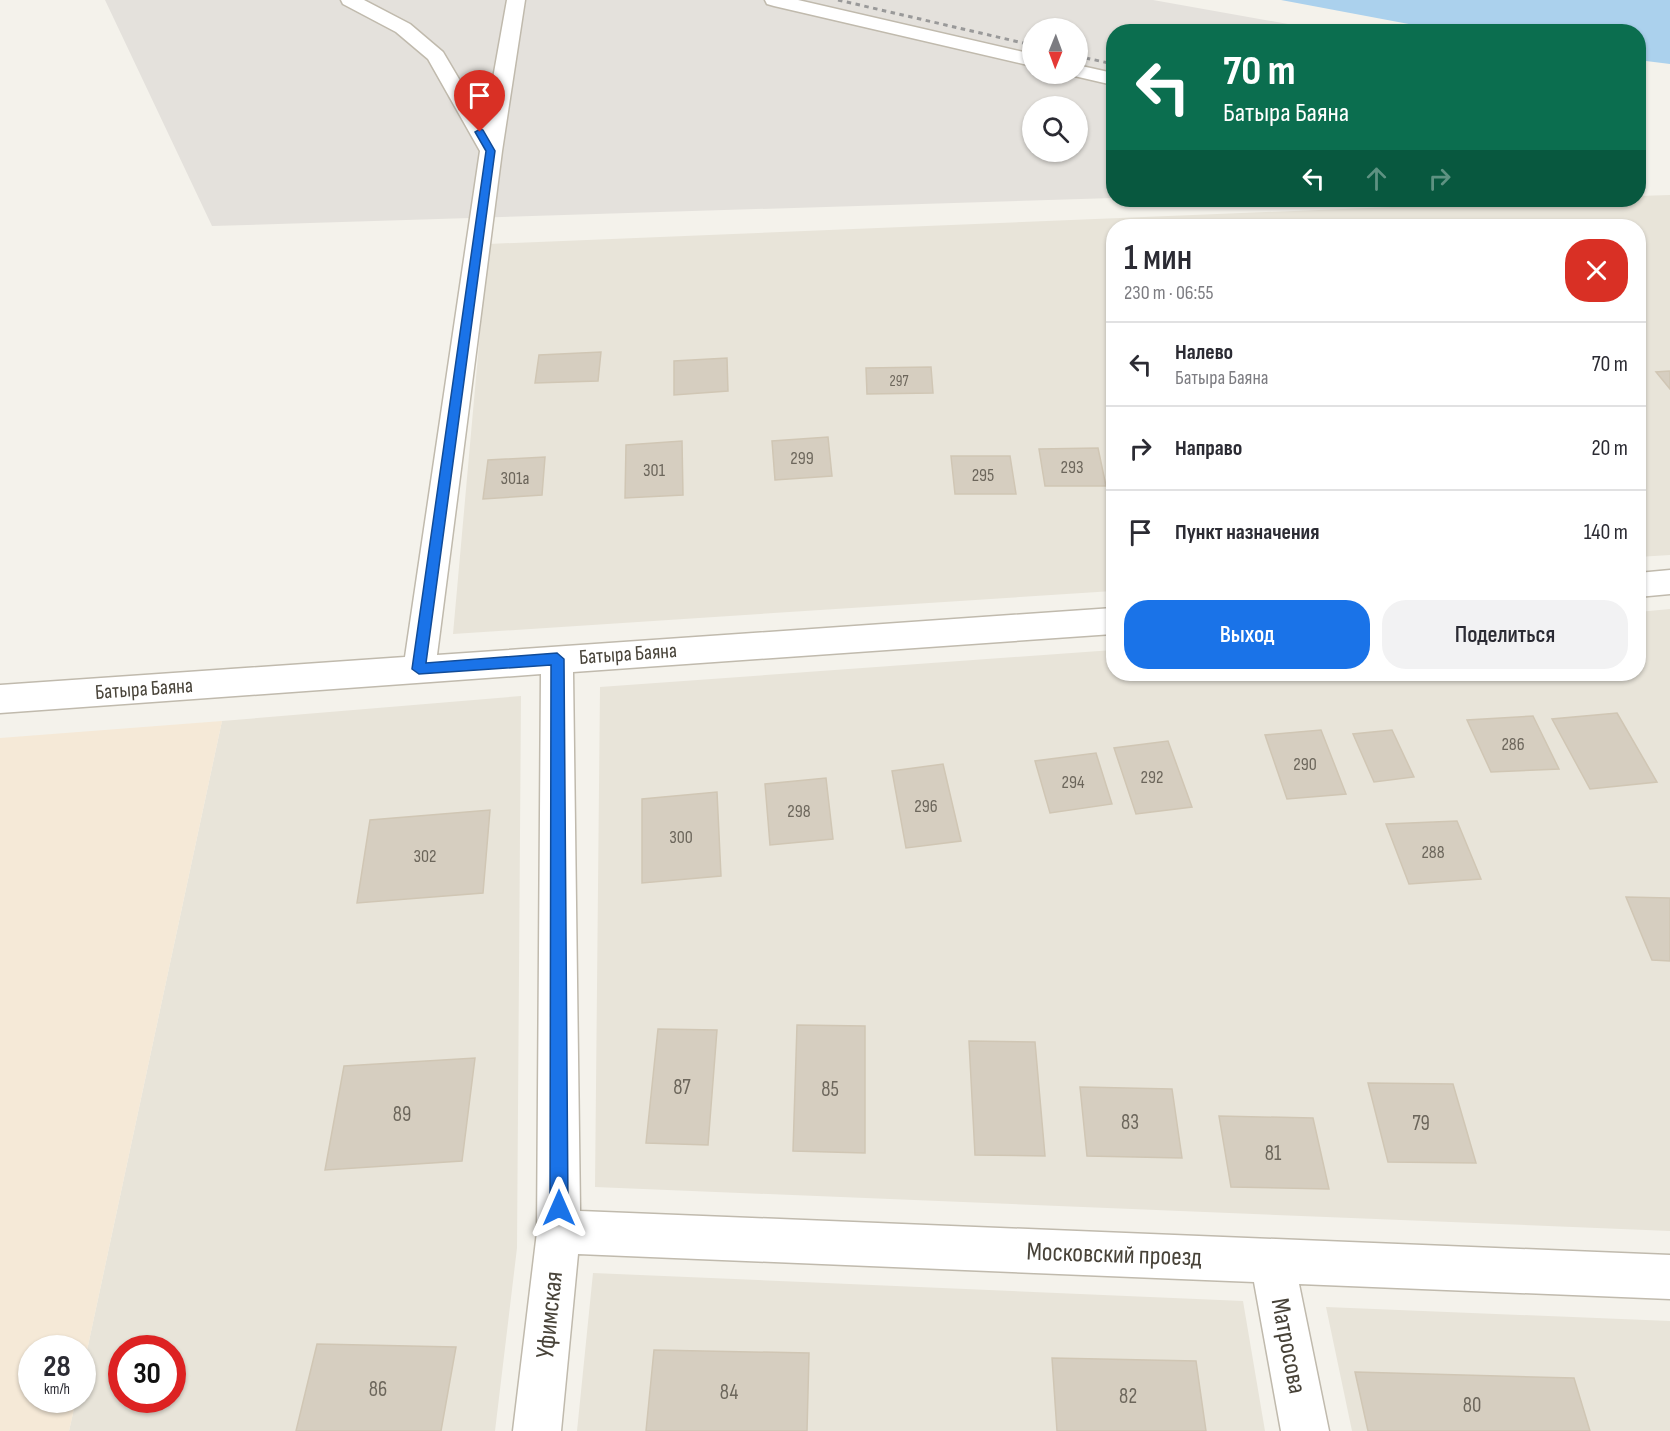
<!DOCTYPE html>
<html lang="ru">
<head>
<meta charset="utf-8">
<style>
	body { margin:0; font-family:"Sofia Sans Condensed",sans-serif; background:#f2f2f3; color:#2b2b33; height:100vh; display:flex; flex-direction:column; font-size:22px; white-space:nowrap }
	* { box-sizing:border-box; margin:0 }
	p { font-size:20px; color:#7c7c81 }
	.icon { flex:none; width:33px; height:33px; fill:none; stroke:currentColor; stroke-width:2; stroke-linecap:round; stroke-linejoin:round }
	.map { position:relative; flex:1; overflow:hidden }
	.drawer { position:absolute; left:1106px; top:219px; width:540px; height:462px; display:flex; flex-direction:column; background:#fff; border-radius:24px; box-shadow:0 2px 4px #0004 }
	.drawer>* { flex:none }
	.top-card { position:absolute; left:1106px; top:24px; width:540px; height:183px; border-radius:24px; box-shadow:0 2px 4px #0004; background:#0b6e4f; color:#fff; overflow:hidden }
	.needle { width:39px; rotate:181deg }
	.fabs { position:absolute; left:1022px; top:18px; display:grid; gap:12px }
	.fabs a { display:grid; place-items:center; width:66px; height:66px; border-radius:50%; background:#fff; box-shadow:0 2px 4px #0004; font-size:30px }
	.speed { position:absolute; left:18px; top:1335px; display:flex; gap:12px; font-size:30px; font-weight:700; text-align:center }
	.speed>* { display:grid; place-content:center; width:78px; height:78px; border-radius:50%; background:#fff; box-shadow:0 2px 4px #0004; line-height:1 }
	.speed small { font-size:15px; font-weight:400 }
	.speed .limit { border:9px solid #d22; background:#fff; color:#111 }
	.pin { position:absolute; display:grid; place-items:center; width:51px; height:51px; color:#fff; margin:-62px -26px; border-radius:50% 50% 50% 0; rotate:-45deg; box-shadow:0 0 6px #0007 }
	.pin .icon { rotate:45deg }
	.me { position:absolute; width:66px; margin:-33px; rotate:0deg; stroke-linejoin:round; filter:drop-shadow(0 0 4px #0008) }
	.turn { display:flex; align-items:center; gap:21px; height:126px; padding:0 18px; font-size:27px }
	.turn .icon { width:78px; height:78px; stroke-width:2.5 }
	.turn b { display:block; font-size:42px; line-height:51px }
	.lanes { display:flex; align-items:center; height:57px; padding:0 18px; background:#0003; justify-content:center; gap:30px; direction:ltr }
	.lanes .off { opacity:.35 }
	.round { display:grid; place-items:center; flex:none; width:63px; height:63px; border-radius:24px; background:#f2f2f3 }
	.head { display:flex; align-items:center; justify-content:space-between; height:102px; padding:0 18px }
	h1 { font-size:36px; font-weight:600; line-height:45px }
	.primary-button { display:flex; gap:12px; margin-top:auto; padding:12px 18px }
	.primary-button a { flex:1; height:69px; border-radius:24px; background:#1a73e8; color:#fff; font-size:24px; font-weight:600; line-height:69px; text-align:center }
	.primary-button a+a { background:#f2f2f3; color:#2b2b33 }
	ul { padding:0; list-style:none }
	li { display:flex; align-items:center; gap:18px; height:84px; padding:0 18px; border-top:2px solid #e1e1e2 }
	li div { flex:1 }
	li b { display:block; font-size:22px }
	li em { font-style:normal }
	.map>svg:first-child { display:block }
</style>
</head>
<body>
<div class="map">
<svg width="1670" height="1431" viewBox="0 0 1670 1431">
	<rect width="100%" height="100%" fill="#f4f2eb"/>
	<path fill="#e8e4d9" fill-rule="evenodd" d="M1670 195V555L1638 557V226H1113V591L453 634 488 244 1561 200H1638V196Z
		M1670 609V1231L595 1187 600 687 1113 650V674H1638V612Z
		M521 696 517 1248 495 1431H69L76 1400H82L83 1369 222 721ZM122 1348H172V1400H122Z
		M593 1273 1243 1301 1265 1431H577Z
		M1326 1307 1670 1321V1431H1352Z"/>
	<path fill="#f5e9d7" d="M222 721 83 1369 82 1348H32V1400H76L69 1431H0V738Z"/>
	<path fill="#e4e1dc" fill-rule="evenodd" d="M105 0H1153L1327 31 1113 32V198L212 226ZM1032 28H1077V74H1032ZM1032 106H1077V152H1032Z"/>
	<path fill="#abd1ed" d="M1281 0H1670V64L1638 60V32L1446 31Z"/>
	<path fill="#d6cec0" stroke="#d0c6b4" stroke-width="1.5" d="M601 352 598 381 535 383 539 355Z
		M727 358 728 391 674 395V361Z
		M931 367 933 393 867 394 866 368Z
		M1670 371V389L1656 372Z
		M828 437 832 476 775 480 772 441Z
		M682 441 683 495 625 498 626 445Z
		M1098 448 1106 486H1045L1039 449Z
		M951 456H1010L1016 494H955Z
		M545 457 542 495 483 499 488 460Z
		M1617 713 1657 782 1590 789 1552 719Z
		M1533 716 1559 769 1491 772 1467 720Z
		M1321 730 1346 794 1287 799 1265 735Z
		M1392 730 1414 777 1374 782 1353 734Z
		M1168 741 1192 807 1136 814 1114 748Z
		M1096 753 1112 804 1050 813 1035 761Z
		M943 764 961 841 906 848 892 771Z
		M826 778 833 839 770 845 765 784Z
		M717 792 721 876 642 883V799Z
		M490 810 483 893 357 903 370 820Z
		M1457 821 1481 879 1409 884 1386 824Z
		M1626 897 1670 898V961L1652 960Z
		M797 1025 865 1026V1153L793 1151Z
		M658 1029 717 1030 708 1145 646 1143Z
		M969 1041 1035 1042 1045 1156 975 1155Z
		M475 1058 462 1161 325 1170 344 1066Z
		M1368 1083 1453 1084 1476 1163 1388 1162Z
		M1080 1087 1172 1089 1182 1158 1087 1156Z
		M1219 1116 1313 1118 1329 1189 1231 1187Z
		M317 1344 456 1347 441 1431H296Z
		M654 1350 809 1353 807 1431H646Z
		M1052 1358 1196 1361 1206 1431H1057Z
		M1355 1372 1574 1378 1590 1431H1368Z"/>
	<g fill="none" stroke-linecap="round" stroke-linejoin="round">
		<g stroke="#c0baad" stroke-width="3">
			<path id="minor" d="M341 0H364L410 24 443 52 485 123 507 0H525L502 151 437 655 1113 608V634L573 672 580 1211 1670 1255V1299L1299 1284 1329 1431H1281L1254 1282 578 1254 561 1431H513L537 1232 541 674 0 713V685L405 657 480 151 428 59 396 32 343 4Z
				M765 0H798L1032 54V66L774 6 767 4Z
				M1077 65 1113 73V85L1070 75 1069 74H1077Z
				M1670 570V594L1638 597V573Z"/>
		</g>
		<use href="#minor" fill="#fff" fill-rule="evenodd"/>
		<path stroke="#999" stroke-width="3" stroke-dasharray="4.5 4.5" stroke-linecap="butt" d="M838 0 1032 45
			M1077 56 1113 64"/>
	</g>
	<path fill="#1a73e8" stroke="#114b97" stroke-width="1.5" d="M480 129 483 130 495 151 426 663 557 653 564 659 568 1208 565 1214 559 1217 552 1214 550 1208 551 665 419 674 412 669 486 151 475 132Z"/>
	<g text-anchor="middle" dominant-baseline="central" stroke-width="5" stroke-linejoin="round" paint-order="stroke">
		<g font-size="15" fill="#6c665b">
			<text x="899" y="381">297</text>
		</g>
		<g font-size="18" fill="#6c665b">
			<text x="802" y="458">299</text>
			<text x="1072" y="467">293</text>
			<text x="654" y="470">301</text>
			<text x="983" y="475">295</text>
			<text x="515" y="478">301а</text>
			<text x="1513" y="744">286</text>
			<text x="1305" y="764">290</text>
			<text x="1152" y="777">292</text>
			<text x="1073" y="782">294</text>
			<text x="926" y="806">296</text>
			<text x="799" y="811">298</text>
			<text x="681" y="837">300</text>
			<text x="1433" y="852">288</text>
			<text x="425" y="856">302</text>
		</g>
		<g font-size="21" fill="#484339" stroke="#fff">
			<text transform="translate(628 654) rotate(-4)">Батыра Баяна</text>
			<text transform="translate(144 689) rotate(-4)">Батыра Баяна</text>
		</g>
		<g font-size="21" fill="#6c665b">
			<text x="682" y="1087">87</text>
			<text x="830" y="1089">85</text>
			<text x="402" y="1114">89</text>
			<text x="1130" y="1122">83</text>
			<text x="1421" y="1123">79</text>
			<text x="1273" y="1153">81</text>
			<text x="378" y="1389">86</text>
			<text x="729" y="1392">84</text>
			<text x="1128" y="1396">82</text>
			<text x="1472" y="1405">80</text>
		</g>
		<g font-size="26" fill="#484339" stroke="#fff">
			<text transform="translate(1114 1255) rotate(2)">Московский проезд</text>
			<text transform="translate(550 1315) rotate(-84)">Уфимская</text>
			<text transform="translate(1288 1346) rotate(79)">Матросова</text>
		</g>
	</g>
</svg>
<div class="fabs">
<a><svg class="needle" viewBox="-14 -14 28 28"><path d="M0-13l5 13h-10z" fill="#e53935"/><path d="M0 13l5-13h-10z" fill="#7c7c81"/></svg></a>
<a><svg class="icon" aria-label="search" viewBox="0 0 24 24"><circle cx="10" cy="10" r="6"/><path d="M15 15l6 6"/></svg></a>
</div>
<div class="speed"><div>28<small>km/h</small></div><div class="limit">30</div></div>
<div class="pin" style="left:480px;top:132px;background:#d93025"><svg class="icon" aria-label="arrive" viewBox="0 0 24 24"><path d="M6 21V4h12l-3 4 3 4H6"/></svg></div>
<svg class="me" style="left:559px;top:1208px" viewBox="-20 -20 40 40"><path d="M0-17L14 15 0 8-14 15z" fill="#1a73e8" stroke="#fff" stroke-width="4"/></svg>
<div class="top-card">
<div class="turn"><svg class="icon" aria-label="left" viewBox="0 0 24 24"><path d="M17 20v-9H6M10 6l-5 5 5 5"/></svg><div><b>70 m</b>Батыра Баяна</div></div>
<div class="lanes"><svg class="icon" aria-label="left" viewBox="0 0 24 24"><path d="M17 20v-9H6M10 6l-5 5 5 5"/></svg><svg class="icon off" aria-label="ahead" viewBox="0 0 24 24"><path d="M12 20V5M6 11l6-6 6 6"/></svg><svg class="icon off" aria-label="right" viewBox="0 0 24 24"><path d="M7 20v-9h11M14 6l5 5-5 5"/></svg></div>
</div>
<section class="drawer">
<div class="head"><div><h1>1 мин</h1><p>230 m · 06:55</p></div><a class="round" style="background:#d93025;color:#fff"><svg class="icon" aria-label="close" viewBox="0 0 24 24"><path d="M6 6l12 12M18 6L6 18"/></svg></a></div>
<ul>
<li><svg class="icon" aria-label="left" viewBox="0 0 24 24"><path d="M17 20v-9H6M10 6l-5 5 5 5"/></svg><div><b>Налево</b><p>Батыра Баяна</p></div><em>70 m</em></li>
<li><svg class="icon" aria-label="right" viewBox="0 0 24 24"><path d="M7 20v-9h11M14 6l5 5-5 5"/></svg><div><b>Направо</b></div><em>20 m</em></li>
<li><svg class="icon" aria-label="arrive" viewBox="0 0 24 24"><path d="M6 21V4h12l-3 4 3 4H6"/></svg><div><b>Пункт назначения</b></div><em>140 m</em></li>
</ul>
<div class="primary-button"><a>Выход</a><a>Поделиться</a></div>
</section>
</div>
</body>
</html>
